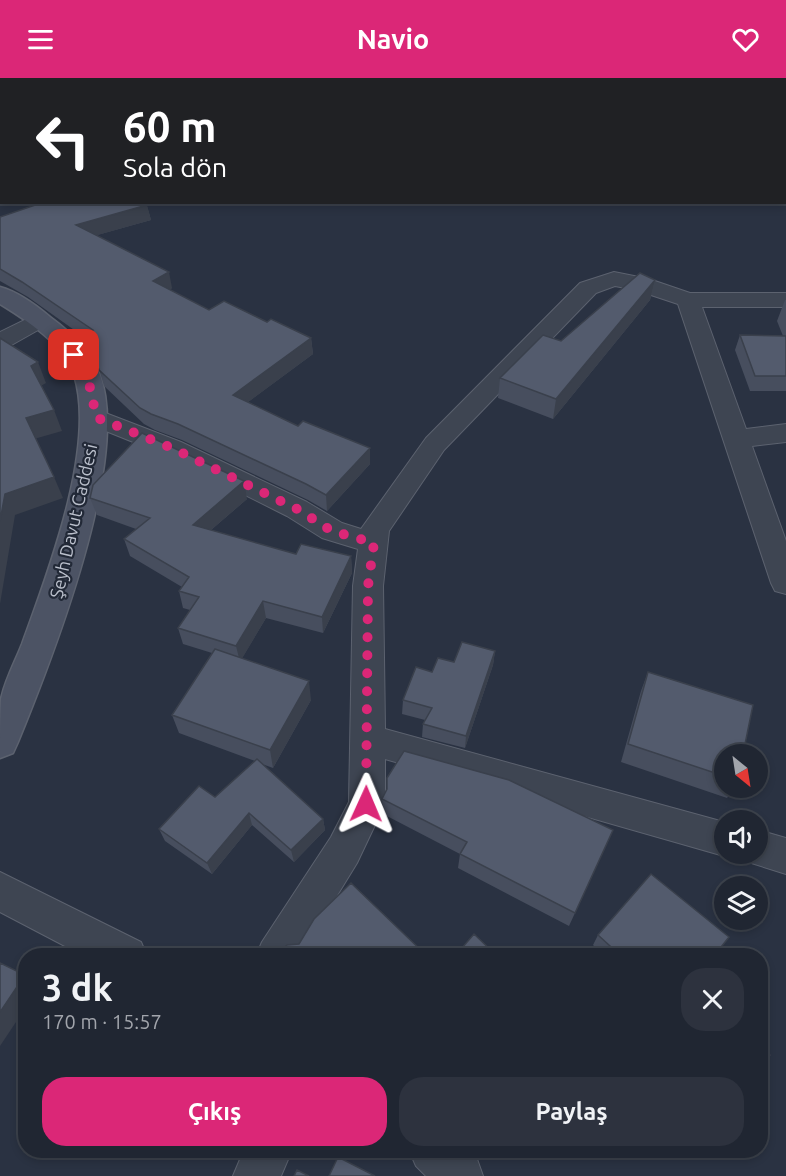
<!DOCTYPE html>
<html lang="tr">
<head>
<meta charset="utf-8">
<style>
	body { margin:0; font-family:Ubuntu,sans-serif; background:#2d323e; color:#f1f3f6; height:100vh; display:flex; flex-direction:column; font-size:22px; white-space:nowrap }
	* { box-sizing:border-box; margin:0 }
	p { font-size:20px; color:#a2a5ac }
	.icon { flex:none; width:33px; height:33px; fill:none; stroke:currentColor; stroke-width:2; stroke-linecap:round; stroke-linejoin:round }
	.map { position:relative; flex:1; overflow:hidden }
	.panel { position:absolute; left:18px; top:870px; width:750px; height:210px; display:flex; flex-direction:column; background:#202632; border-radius:24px; box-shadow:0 3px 9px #0003,0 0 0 2px #3d434d }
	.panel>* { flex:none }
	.banner { position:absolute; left:0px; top:0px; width:786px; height:126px; box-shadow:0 3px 9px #0003,0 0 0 2px #3d434d; background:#202124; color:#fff; overflow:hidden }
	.needle { width:39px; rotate:150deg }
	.buttons { position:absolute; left:714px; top:666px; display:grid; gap:12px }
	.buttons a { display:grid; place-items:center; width:54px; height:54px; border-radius:50%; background:#202632; box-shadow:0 3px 9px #0003,0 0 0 2px #3d434d; font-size:30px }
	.pin { position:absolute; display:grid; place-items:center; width:51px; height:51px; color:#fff; margin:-26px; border-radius:12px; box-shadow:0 3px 9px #0006 }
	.me { position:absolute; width:66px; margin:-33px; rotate:1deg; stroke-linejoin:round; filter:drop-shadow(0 0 4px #0008) }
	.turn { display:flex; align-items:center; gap:21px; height:126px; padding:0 24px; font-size:27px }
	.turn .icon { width:78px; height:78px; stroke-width:2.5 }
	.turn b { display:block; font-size:42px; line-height:51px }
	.round { display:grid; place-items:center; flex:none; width:63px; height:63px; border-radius:24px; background:#2d323e }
	.headline { display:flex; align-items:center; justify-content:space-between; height:102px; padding:0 24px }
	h1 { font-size:36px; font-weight:700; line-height:45px }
	.button { display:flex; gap:12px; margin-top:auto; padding:12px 24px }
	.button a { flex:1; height:69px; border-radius:24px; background:#db2777; color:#fff; font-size:24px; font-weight:700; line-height:69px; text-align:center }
	.button a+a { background:#2d323e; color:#f1f3f6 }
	header { display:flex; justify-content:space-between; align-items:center; height:78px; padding:0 24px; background:#db2777; color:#fff; font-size:27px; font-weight:700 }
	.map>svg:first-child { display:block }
</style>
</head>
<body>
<header><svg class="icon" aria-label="menu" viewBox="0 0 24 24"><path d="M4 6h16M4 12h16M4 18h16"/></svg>Navio<svg class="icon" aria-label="heart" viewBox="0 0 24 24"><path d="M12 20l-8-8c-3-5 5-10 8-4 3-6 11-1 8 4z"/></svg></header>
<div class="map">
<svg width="786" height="1098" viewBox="0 0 786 1098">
	<rect width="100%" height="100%" fill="#2a3242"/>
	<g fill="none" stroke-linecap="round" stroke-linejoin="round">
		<g stroke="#5c626f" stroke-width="2">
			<path id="street" d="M657 0H674L656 2Z
				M614 194 649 201 690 215H786V229H702L746 351 786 346V364L752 368 786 463V516L775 513 771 505 678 226 636 212 615 208 596 215 444 372 389 453 383 508 385 651 724 744V776H732L724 778 385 681V726L357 785 300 878H256L262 864 331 759 349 724 353 508 358 471 322 460 287 438 163 376 86 345 82 339 86 333 95 331 181 364 307 424 342 445 361 451 426 360 580 205Z
				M39 235 47 237 50 242 47 247 8 269 0 271V254Z
				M758 752 786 760V796L745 783 742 776H758Z
				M0 794 141 864 147 878H84L0 834Z
				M244 1072H292L281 1098H233Z
				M409 1072H467L477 1081 483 1098H426L416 1088Z"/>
		</g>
		<g stroke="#5c626f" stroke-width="3">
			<path id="secondary" d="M0 41H2V53H0Z
				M784 74H786V86H784Z
				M0 209C18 214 36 227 50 239 69 253 92 274 100 297 131 381 52 581 18 664L13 675 0 680C0 662 0 638 1 621 5 602 15 584 22 566 47 497 97 368 74 297 64 266 26 242 0 226Z"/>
		</g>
		<use href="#street" fill="#3e4552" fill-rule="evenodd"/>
		<use href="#secondary" fill="#4c5364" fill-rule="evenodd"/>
	</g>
	<path fill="#474e5e" d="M0 0H484L485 2H2V10L0 8Z
		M44 124H148L146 125 151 142 97 157 172 210 169 212 209 232 267 244 311 260 313 276 248 324 370 386 327 433 308 422 182 362 155 352 144 346 104 308 98 287 88 272 84 259 28 219 0 203V139Z
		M655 202 650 222 553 341 498 320 500 300 561 263Z
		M785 222H786V313H750L735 272 740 257 783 258 777 243Z
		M90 420 247 421 211 452 296 476 351 478 352 495 323 555 266 540 242 580 311 622 273 690 262 686 323 741 325 752 294 784 252 747 212 796 165 763 159 751 215 719 255 683 179 655 172 637 212 575 183 566 178 550 190 532 183 530 179 513 182 509 130 478 124 461 136 451 97 437Z
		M495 573 493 587 465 670 422 659 423 646 425 642 402 636 403 622 432 594 454 584Z
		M648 594 724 676V710H734L727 720 621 684 641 613Z
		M382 721 613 752 569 848 458 790 460 776 383 736Z
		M598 857 714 878H604L593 867Z"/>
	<path fill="#3a404c" d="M147 127 151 142 80 162 76 147Z
		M169 194 172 210 157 219 153 203Z
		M655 202 650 222 553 341 556 321Z
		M311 260 313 276 236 333 233 317Z
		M38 284 46 305 39 309 31 288Z
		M54 332 62 353 34 361 26 340Z
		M370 370V386L327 433 326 417Z
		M54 399 63 420 15 437 0 526V443L5 416Z
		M244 403 247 421 197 464 193 447Z
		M351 478 352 495 323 555 322 539Z
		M263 523 266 540 240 584 236 568Z
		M495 573 493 587 465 670 466 658Z
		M309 603 311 622 273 690 270 672Z
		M249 735 252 747 212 796 207 785Z
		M323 741 325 752 294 784 291 772Z
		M25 897 26 898V929L0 968V934Z"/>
	<path fill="#535b6d" stroke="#3a404c" stroke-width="1.5" d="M4 0H484L485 2H7Z
		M44 124H145L147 127 76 147 169 194 153 203 209 232 224 223 267 244 271 241 311 260 233 317 298 348 303 343 370 370 326 417 306 406 178 346 151 336 140 330 99 292 93 272 83 256 93 252 22 204 0 191V139Z
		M640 195 655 202 556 321 500 300 543 257 561 263Z
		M740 257 786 258V298H755Z
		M0 260 38 284 31 288 54 332 26 340 54 399 5 416 0 443Z
		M142 355 244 403 193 447 296 476 301 466 351 478 322 539 263 523 236 568 178 550 199 519 179 513 189 499 124 461 150 440 90 420 93 407Z
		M462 564 495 573 466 658 423 646 432 630 403 622 416 589 432 594 438 580 454 584Z
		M215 571 309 603 270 672 172 637Z
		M648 594 753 627 743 676H724V698L628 666Z
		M404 673 509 702 613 752 575 835 460 776 467 764 382 721 387 711V700Z
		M257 681 323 741 291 772 249 735 207 785 159 751 199 708 215 719Z
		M651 796 729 859 714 878H621L598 857Z
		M351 805 427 878H276L287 867 299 866 314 841Z
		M474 856 497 878H455Z
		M0 885 25 897 0 934Z
		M760 965 770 977 760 984Z
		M338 1079 375 1098H329Z
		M297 1092 309 1098H294Z"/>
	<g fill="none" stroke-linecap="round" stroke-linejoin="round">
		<path stroke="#db2777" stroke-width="10" stroke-dasharray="0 18" d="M74 277C88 298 93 314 95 339L172 370 297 431 332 453 374 465 368 508 366 726"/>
	</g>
	<g text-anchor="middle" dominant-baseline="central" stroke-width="4.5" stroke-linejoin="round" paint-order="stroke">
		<g font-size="18" fill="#bbc0cc" stroke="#222937">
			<text transform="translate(73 443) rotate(-77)">Şeyh Davut Caddesi</text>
		</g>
	</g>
</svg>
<div class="buttons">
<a><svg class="needle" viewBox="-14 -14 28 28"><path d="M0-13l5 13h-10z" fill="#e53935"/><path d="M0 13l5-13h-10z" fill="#a2a5ac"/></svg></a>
<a><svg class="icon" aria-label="sound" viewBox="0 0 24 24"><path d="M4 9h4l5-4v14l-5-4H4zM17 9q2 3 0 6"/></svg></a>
<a><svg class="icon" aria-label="layers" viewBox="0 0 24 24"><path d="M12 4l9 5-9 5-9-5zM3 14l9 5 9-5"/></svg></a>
</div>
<div class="pin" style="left:74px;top:277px;background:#d93025"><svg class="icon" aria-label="arrive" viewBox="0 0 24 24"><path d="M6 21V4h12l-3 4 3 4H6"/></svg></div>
<svg class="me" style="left:366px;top:726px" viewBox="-20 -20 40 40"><path d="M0-17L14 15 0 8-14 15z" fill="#db2777" stroke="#fff" stroke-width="4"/></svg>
<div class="banner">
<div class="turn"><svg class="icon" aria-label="left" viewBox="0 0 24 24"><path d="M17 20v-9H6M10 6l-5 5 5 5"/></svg><div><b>60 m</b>Sola dön</div></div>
</div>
<section class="panel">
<div class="headline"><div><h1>3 dk</h1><p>170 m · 15:57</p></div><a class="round"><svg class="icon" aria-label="close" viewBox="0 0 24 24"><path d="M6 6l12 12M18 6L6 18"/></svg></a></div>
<div class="button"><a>Çıkış</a><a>Paylaş</a></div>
</section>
</div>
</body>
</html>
